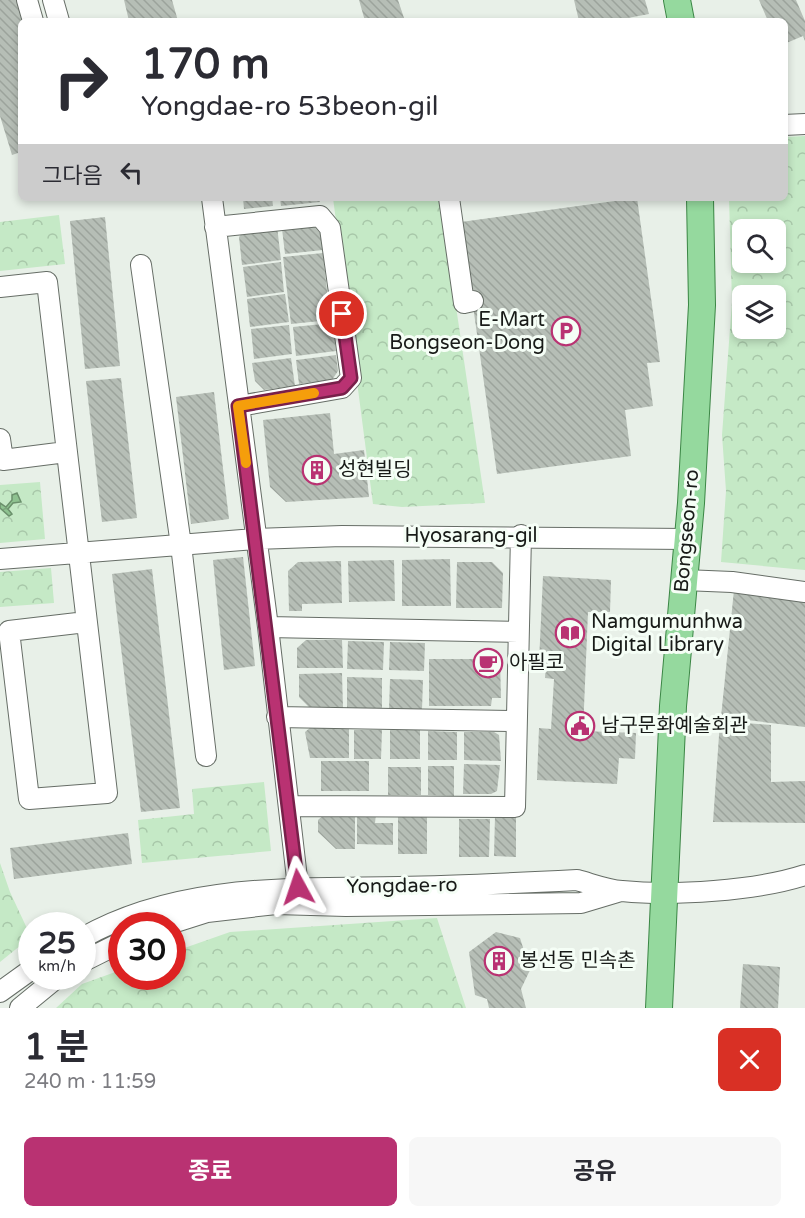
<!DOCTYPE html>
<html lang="ko">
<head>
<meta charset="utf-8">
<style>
	body { margin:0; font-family:"Varela Round","Noto Sans KR",sans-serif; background:#f7f7f7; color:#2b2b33; height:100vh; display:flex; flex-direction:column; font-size:22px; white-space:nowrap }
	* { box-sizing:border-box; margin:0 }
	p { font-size:20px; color:#7c7c81 }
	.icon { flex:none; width:33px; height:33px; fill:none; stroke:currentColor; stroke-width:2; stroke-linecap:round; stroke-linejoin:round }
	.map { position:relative; height:1008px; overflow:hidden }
	.sheet { display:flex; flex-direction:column; background:#fff; flex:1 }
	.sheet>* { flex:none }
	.banner { position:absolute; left:18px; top:18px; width:770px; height:183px; border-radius:9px; box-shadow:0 3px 9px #0003; background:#fff; color:#2b2b33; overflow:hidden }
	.buttons { position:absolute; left:732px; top:219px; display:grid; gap:12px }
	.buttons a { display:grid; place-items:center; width:54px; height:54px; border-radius:9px; background:#fff; box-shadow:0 3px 9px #0003; font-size:30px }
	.speed { position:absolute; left:18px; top:912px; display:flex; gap:12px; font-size:30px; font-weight:700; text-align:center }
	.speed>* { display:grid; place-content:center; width:78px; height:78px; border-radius:50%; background:#fff; box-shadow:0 3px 9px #0003; line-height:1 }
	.speed small { font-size:15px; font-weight:400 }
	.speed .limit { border:9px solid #d22; background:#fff; color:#111 }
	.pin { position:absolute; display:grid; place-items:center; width:51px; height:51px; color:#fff; margin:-26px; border:3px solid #fff; border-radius:50%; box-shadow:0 2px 6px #0007 }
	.me { position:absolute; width:66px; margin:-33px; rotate:355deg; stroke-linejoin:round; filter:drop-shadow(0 0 4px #0008) }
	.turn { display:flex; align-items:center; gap:21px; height:126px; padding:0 24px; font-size:27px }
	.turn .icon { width:78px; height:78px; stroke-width:2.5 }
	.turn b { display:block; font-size:42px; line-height:51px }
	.then { display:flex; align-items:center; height:57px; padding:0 24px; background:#0003; gap:12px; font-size:22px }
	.round { display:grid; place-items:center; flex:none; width:63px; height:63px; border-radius:9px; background:#f7f7f7 }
	.head { display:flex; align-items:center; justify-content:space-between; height:102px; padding:0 24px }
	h1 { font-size:36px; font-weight:700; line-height:45px }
	.primary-button { display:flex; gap:12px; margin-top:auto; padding:12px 24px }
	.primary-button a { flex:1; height:69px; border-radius:9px; background:#b93272; color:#fff; font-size:24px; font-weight:700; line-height:69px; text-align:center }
	.primary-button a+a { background:#f7f7f7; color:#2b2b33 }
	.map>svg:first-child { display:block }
</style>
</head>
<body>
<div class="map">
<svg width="805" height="1008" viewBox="0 0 805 1008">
	<defs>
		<pattern id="forest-crowns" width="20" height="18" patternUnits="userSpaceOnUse" patternTransform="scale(1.5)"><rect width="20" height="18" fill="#c5e9c6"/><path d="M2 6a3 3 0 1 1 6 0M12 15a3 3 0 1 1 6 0" fill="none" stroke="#a8c7a9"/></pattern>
		<pattern id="water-ripples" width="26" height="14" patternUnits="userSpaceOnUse" patternTransform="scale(1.5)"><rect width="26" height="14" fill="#8ec290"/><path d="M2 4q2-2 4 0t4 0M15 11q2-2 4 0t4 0" fill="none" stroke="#7aa67b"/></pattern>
		<pattern id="building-back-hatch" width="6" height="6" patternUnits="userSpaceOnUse" patternTransform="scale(1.5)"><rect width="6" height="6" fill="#b6beb6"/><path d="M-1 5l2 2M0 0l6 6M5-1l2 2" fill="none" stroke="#9ca39c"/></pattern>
	</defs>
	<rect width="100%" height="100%" fill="#e8f0e8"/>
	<path fill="url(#forest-crowns)" fill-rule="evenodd" d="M805 136V570L721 562 726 491 722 435 732 302 729 198H784L785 137ZM742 230H776V262H742ZM742 296H776V328H742Z
		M333 198H440L485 503 402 507 373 504Z
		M59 215 65 264 0 271V222Z
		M40 482 45 539 0 543V485Z
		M51 568 54 603 0 607V572Z
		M264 782 271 851 142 863 138 820 194 814 192 789Z
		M0 863 10 892 31 937 0 962Z
		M437 918 466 1008H56L82 984 121 970 122 976H172L173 952 230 932Z"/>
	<path fill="url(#water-ripples)" stroke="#6b906c" stroke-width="1.5" d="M17 493 21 502 13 503 8 509 12 514 9 516 0 508V503L6 507 12 500V495Z"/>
	<path fill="url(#building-back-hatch)" d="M0 0H17L24 21H21V152L12 155 0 116Z
		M124 0H172L178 21H129Z
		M359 0H398L405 21H365Z
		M574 0H645L649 14 612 21H579Z
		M759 0H796L805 21V41L803 36 784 44V21H768Z
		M243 198H272L273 206 244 209Z
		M280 198H319L320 202 281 206Z
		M637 198 660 362 647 363 653 406 625 410 631 456 497 474 461 222Z
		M105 217 120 366 85 369 70 221Z
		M313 225 321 234 323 250 285 254 282 229Z
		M277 226 281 260 242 265 239 237 244 231Z
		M323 253 330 320 291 324 283 257Z
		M281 262 284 292 247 297 243 267Z
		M285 294 289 322 250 327 247 299Z
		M333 323 336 351 296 356 293 327Z
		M289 325 292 354 254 359 251 329Z
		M336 355 338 371 332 380 299 384 296 360Z
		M291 358 295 386 264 390 255 381 252 363Z
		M121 378 137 518 102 522 86 381Z
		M214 392 229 519 191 524 176 397Z
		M330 413 334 454 364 450 369 497 286 502 270 487 263 420Z
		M243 557 255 666 224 670 213 560Z
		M450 559 451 606H402V560Z
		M394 560 395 601 349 602 348 561Z
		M341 561 342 603 302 604V611H289L288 571 298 562Z
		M457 562H492L503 573 502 608H456Z
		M152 569 180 808 141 812 112 574Z
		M543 576 611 580 610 612H588L583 731 636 733 635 759 619 758 617 784 537 780 539 728 551 729 554 679 545 678 546 662H539Z
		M734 590 805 599V727L721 717Z
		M306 640H342L343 668H297V648Z
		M348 641 384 642 383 670 347 669Z
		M390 642 425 643 424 671 389 670Z
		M429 659H500L501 698H492L491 706H429Z
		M342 673 343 708 311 709 299 697V674Z
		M347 677 382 678V710L347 709Z
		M390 679 423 680 422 710H389Z
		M720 721 771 725V782L805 781V823L713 822Z
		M311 727H349V758H310L305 732Z
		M354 730H382L381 759H354Z
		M390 730H420V759H390Z
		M428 731 457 732V760H428Z
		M464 732H494L499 735 501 761 464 760Z
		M321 761H369V791H321Z
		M464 764 500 765 497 791 491 794H463Z
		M428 766H454V796L428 795Z
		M388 767H421V795H388Z
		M327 812 355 813V849H336L318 832V820Z
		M357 813 376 814 375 823H393V845L357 844Z
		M398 813H427V854H398Z
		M495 816H516V857L494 856Z
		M459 819H490L489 857H459Z
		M128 833 132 864 14 879 10 848Z
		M496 932 520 938 530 970 521 989 526 1008H489L487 999 475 995 469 952Z
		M743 964 780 967 778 1008H740Z"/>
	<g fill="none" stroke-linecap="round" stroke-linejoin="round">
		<g stroke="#666d66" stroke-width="22">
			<path id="minor" d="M27 0 33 21
				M53 0 59 21
				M784 125 805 124
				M212 198 268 627 298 887
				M449 198 464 303 473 301
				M215 227 320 216 330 228 351 378 342 388 239 406
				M141 265 181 545 206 756
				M0 287 47 282 107 793 29 799 9 631 86 622
				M0 439 3 460 66 452
				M0 559 255 539 342 536 687 539
				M684 580 732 582 805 592
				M268 627 518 632
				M277 717 515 721
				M290 806 515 807 521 535
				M163 926 207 912 276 904 346 906 581 903 621 891
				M82 938C179 883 292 889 399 887 458 886 518 883 577 880 592 884 607 890 622 891 673 896 756 891 805 875
				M82 962 122 942
				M0 992 32 969
				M20 1008 59 976"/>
		</g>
		<g stroke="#3b8645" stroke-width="28">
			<path id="major" d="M677 0 681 21
				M659 1008 673 706 691 503 702 305 700 198"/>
		</g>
		<use href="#minor" stroke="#fff" stroke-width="20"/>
		<use href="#major" stroke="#95d99e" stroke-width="26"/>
	</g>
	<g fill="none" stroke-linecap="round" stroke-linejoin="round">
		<g stroke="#78204a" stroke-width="15">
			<path id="route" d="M298 887 238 406 342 388 351 378 342 314"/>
		</g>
		<use href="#route" stroke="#b93272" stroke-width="10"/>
		<path stroke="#f59e0b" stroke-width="10" d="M246 463 238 406 314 393"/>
	</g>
	<defs>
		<g id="parking-ring" transform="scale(1.5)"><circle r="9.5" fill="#f5fef6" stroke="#b93272" stroke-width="1.5"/><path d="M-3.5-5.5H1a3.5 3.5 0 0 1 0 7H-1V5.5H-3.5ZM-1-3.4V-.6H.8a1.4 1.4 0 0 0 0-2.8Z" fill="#b93272"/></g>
		<g id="building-ring" transform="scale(1.5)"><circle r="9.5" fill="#f5fef6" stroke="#b93272" stroke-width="1.5"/><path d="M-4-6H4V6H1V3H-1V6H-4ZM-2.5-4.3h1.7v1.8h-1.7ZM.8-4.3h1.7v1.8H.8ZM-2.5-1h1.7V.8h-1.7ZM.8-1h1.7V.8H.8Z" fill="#b93272"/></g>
		<g id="library-ring" transform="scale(1.5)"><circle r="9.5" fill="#f5fef6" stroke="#b93272" stroke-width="1.5"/><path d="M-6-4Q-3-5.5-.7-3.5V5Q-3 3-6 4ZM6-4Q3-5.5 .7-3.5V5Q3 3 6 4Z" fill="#b93272"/></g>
		<g id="cafe-ring" transform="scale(1.5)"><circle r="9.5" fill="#f5fef6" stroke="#b93272" stroke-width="1.5"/><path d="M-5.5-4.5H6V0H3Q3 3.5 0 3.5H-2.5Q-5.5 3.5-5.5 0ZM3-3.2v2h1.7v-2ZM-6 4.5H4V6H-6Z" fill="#b93272"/></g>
		<g id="civic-ring" transform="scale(1.5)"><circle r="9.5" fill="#f5fef6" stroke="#b93272" stroke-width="1.5"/><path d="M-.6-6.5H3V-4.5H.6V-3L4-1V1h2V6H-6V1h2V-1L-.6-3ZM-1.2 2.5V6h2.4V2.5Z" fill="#b93272"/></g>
	</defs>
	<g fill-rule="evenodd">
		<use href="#parking-ring" x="566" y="331"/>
		<use href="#building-ring" x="317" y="470"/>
		<use href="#library-ring" x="570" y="633"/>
		<use href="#cafe-ring" x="488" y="663"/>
		<use href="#civic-ring" x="580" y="726"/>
		<use href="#building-ring" x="499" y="961"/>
	</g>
	<g text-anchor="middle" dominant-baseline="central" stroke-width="6" stroke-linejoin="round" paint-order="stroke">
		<g font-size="20" fill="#181b18" stroke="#f5fef6" text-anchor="start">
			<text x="545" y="320" text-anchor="end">E-Mart<tspan x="545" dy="23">Bongseon-Dong</tspan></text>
			<text x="338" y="470">성현빌딩</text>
			<text x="591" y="622">Namgumunhwa<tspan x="591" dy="23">Digital Library</tspan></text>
			<text x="509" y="663">아필코</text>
			<text x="601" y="726">남구문화예술회관</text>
			<text x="520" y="961">봉선동 민속촌</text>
		</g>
		<g font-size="20" fill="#181b18" stroke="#f5fef6">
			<text transform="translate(687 531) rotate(-85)">Bongseon-ro</text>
			<text x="471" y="536">Hyosarang-gil</text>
			<text transform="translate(402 886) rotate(-1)">Yongdae-ro</text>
		</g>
	</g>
</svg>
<div class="buttons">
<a><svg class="icon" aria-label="search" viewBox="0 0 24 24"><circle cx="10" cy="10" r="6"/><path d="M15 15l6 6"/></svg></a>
<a><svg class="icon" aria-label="layers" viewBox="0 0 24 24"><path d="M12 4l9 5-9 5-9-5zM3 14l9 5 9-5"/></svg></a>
</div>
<div class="speed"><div>25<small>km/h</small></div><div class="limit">30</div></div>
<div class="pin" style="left:342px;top:314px;background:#d93025"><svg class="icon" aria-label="arrive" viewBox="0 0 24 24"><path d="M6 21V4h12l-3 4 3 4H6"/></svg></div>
<svg class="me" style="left:298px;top:887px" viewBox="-20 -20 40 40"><path d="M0-17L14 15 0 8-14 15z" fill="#b93272" stroke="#fff" stroke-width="4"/></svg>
<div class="banner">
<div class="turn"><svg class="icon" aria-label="right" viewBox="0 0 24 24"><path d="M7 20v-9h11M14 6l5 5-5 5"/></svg><div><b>170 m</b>Yongdae-ro 53beon-gil</div></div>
<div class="then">그다음<svg class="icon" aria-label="left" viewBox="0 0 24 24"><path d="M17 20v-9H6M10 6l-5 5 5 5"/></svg></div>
</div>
</div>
<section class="sheet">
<div class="head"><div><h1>1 분</h1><p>240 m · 11:59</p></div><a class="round" style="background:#d93025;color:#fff"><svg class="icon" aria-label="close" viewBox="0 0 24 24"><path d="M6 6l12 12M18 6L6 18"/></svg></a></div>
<div class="primary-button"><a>종료</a><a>공유</a></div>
</section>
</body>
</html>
